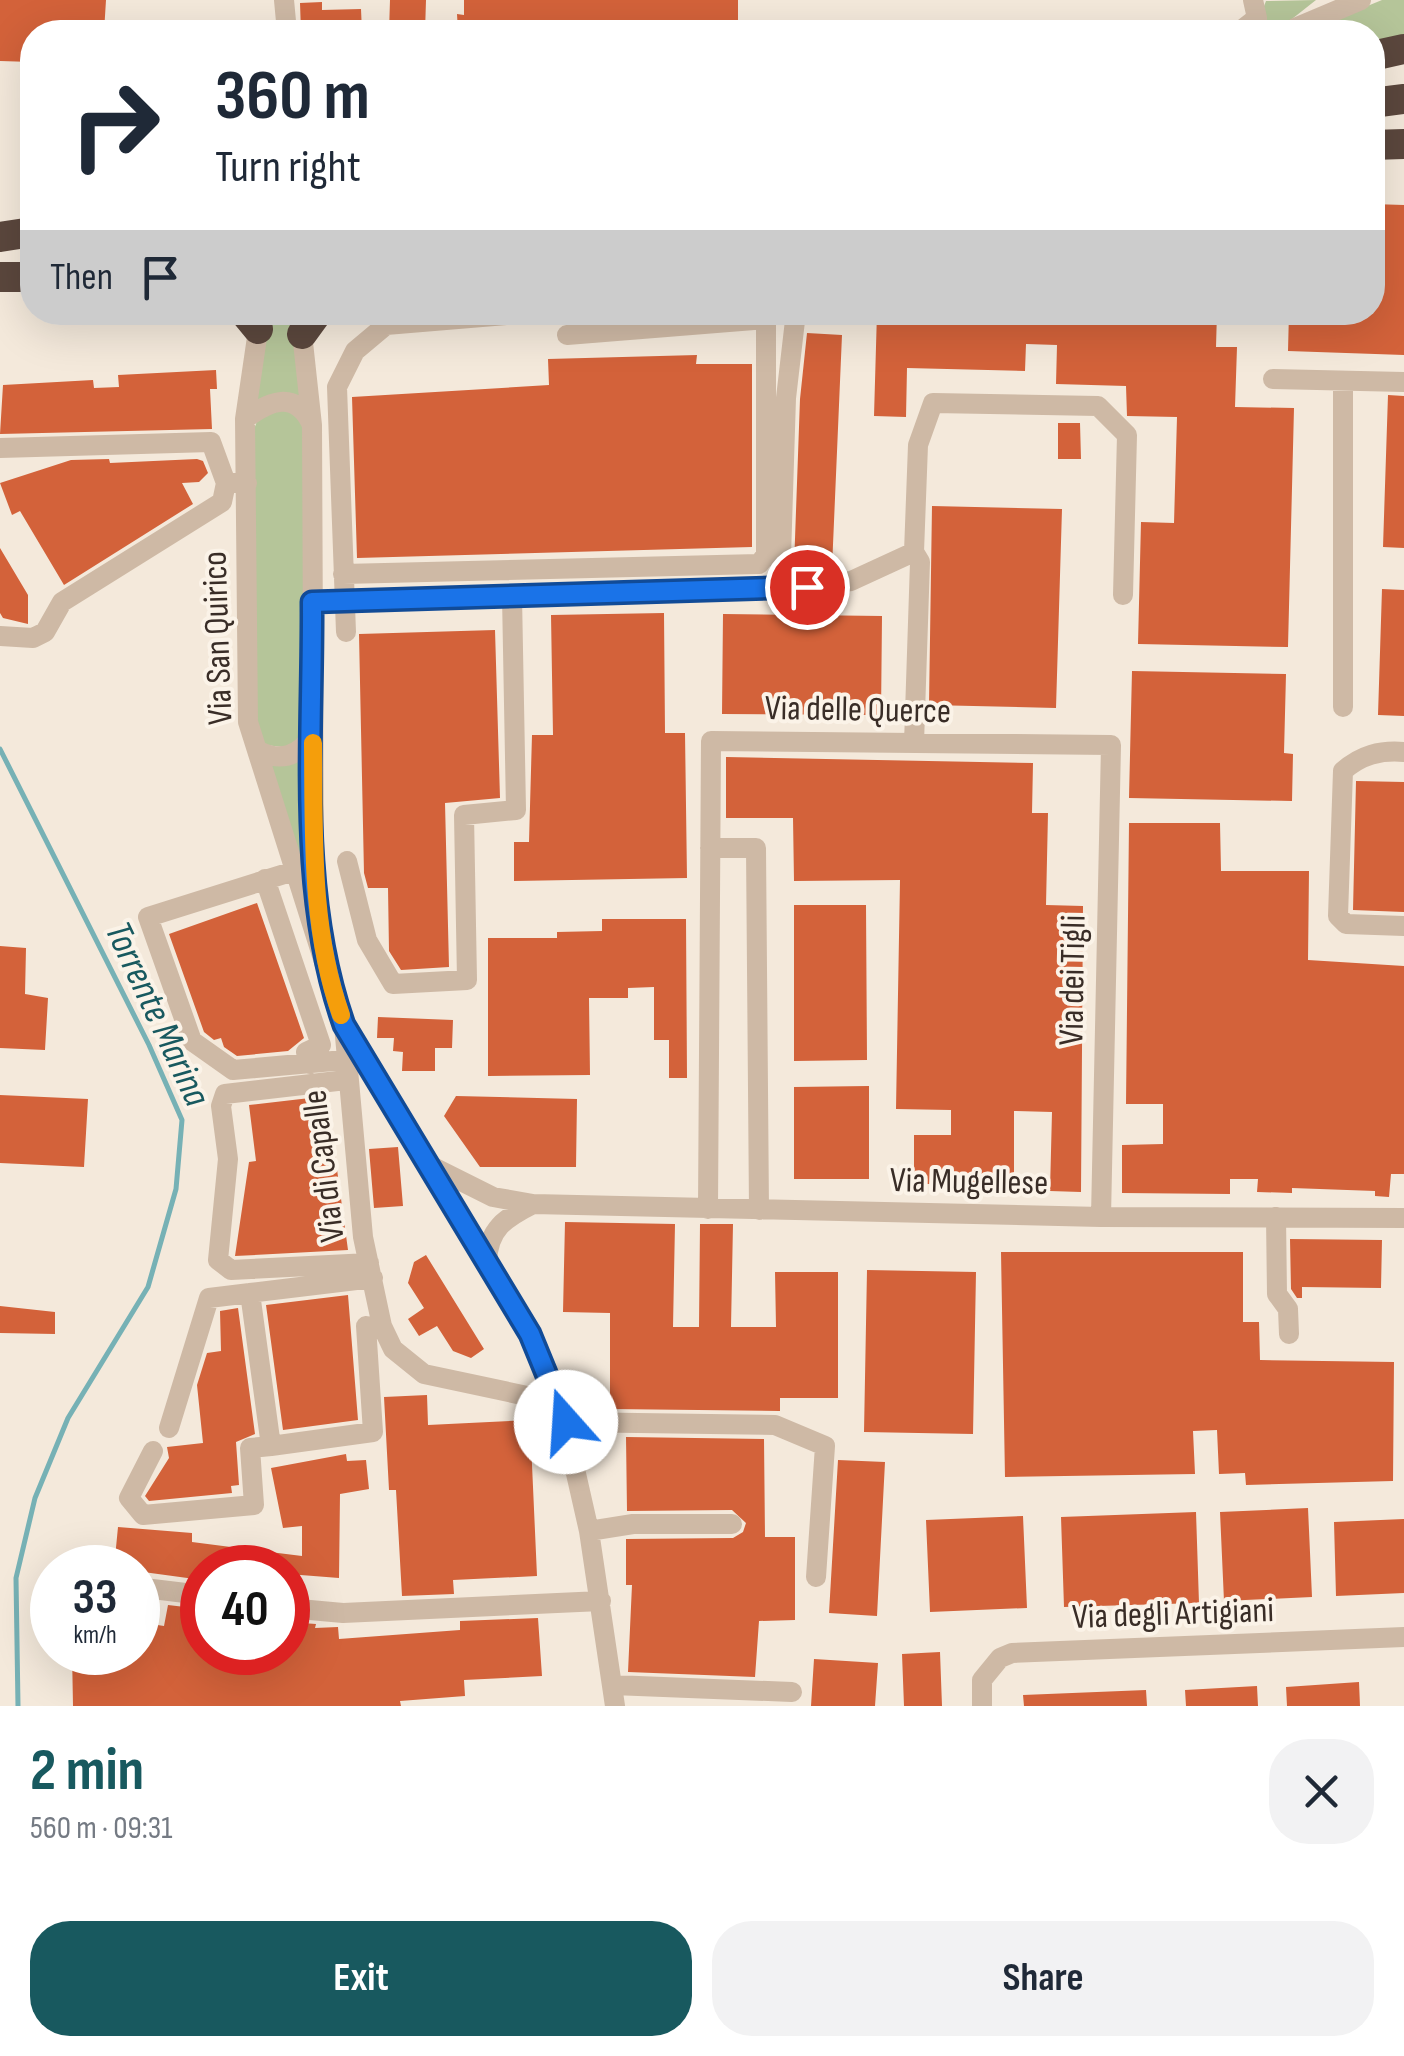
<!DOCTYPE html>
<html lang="en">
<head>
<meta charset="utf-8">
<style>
	body { margin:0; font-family:"Sofia Sans Condensed",sans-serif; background:#f2f2f3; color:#1f2937; height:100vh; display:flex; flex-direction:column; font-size:38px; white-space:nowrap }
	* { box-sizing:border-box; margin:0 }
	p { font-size:32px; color:#747a83 }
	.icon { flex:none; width:55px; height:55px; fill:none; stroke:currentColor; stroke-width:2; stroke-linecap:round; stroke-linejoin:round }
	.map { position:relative; height:1706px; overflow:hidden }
	.details { display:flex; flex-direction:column; background:#fff; flex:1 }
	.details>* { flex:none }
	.top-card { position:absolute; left:20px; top:20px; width:1365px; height:305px; border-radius:40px; box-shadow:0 10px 40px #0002; background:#fff; color:#1f2937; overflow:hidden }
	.speed { position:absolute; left:30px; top:1545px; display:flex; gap:20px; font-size:50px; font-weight:700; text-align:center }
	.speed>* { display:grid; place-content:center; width:130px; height:130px; border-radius:50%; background:#fff; box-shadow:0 10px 40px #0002; line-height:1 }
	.speed small { font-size:25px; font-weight:400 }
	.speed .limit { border:15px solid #d22; background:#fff; color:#111 }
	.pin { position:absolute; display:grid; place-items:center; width:85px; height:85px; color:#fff; margin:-42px; border:5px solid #fff; border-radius:50%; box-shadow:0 2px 10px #0007 }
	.me { position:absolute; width:110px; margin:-55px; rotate:341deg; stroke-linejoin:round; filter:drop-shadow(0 0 8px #0008) }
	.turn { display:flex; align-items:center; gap:35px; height:210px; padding:0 30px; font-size:45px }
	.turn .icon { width:130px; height:130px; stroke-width:2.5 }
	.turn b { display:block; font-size:70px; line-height:85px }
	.then { display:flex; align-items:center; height:95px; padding:0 30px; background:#0003; gap:20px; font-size:38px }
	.round { display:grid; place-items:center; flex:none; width:105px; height:105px; border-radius:40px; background:#f2f2f3 }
	.summary { display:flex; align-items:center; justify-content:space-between; height:170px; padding:0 30px }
	h1 { font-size:60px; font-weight:700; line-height:75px; color:#18595f }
	.primary-button { display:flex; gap:20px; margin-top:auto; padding:20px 30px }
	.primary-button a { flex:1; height:115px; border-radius:40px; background:#18595f; color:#fff; font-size:40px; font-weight:700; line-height:115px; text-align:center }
	.primary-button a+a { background:#f2f2f3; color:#1f2937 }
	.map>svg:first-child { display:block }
</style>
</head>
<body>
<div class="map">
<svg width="1404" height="1706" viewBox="0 0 1404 1706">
	<rect width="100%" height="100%" fill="#f4e9db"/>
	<path fill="#b5c599" d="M1316 0 1278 30 1254 32 1266 1Z
		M1382 0H1404V44L1373 50 1372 32H1304Z
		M267 313H295L305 404H254Z
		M289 409 305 427 306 727 291 748 265 745 254 723 253 432 259 416Z
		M307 755 305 871 265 760Z"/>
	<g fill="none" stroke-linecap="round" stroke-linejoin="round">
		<path stroke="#76b1b5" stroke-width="5" d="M0 749 149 1045 182 1120 176 1189 148 1287 68 1418 35 1498 16 1578 18 1706"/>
	</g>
	<path fill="#d3623a" d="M0 0H106L104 32H32V62L0 61Z
		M390 0H426L425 32H389Z
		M464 0H738V23H699L698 32H458L457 14 464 15Z
		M322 2V10L361 9 362 32H301L300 3Z
		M1372 204 1404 205V355L1288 351 1289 312H1372Z
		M877 312H1217L1216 347H1237L1235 407 1294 408 1288 647 1138 644 1141 522 1174 523 1177 417 1127 416 1126 386 1056 384 1057 345 1026 344 1025 371 907 368 906 417 874 416Z
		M807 333 842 335 832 568 794 567 800 399Z
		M697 355 696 364H752V547L357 558 352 397 549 385 548 359Z
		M216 370 217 389H210L212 429 0 434 3 385 93 380 94 388 119 387 118 375Z
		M1388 395 1404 396V548L1383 547Z
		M1058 423H1080L1081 459H1058Z
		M109 459 110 463 197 459 203 461 208 473 199 482 182 483 193 504 64 585 20 511 12 515 0 483 71 460Z
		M932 506 1062 509 1056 708 929 705Z
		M0 548 28 595V624L3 618 0 613Z
		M1382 589 1404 590V716L1378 715Z
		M664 613 665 733H685L687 878 514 881V842H529L532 735H553L551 615Z
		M723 614 882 616 881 715 722 714Z
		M495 630 500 798 445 803 449 967 401 970 389 951 388 888H368L364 873 359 634Z
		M1132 671 1286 674 1284 753 1293 754 1292 801 1129 798Z
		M726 757 1033 763 1032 813H1048L1046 905 1083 906 1081 1192 1050 1191 1052 1112 1014 1111V1184H914V1135H951V1110L896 1109 900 880 794 881 793 818H726Z
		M1356 781 1404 782V912L1353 910Z
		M1129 823H1220L1221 871H1309L1308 960 1404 966V1174H1391L1389 1197 1375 1196V1191L1292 1188V1193L1257 1192 1258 1179H1230V1194L1122 1193V1145L1163 1144V1104H1126Z
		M257 903 304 1038 288 1051 237 1056 224 1047 221 1038 214 1040 204 1032 169 934Z
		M794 905H866L867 1060 794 1061Z
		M602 919H686L687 1078H669V1040H654V987L628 988V998H589L590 1075 488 1076V938H557V932L602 931Z
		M0 946 26 948 25 994 48 998 45 1050 0 1048Z
		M378 1017 453 1020 452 1048H435V1071H402L403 1052 393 1051 394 1038H377Z
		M869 1086V1179H794V1087Z
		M0 1095 88 1099 84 1167 0 1163Z
		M327 1096 348 1250 235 1256 249 1162 256 1161 249 1105Z
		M456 1096 577 1099 576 1167H480L444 1116Z
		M398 1147 403 1206 374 1208 369 1149Z
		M565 1222 675 1224 673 1327H699L700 1224H733L731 1327H776L775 1272H838V1398H780V1411L610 1409V1313L563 1312Z
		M1290 1239 1382 1240 1381 1288 1302 1287V1298H1297L1291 1289Z
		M1001 1252H1243V1322H1259L1260 1360 1394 1362 1393 1481 1246 1485 1245 1473 1219 1474 1217 1430 1193 1431 1195 1474 1005 1477Z
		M426 1255 484 1349 471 1358 453 1351 437 1326 419 1336 408 1319 424 1308 408 1283 414 1262Z
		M867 1270 976 1272 973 1434 864 1432Z
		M348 1295 358 1420 283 1430 266 1305Z
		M0 1306 55 1312V1334L0 1333Z
		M238 1308 255 1434 236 1442 239 1485 231 1486 232 1493 149 1501 145 1496 169 1458 167 1447 203 1443 197 1385 207 1353 221 1351 220 1311Z
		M427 1395 428 1425 530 1420 537 1576 453 1580 454 1594 402 1596 396 1490H389L384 1397Z
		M626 1437 764 1439 765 1537H795V1620L759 1621 755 1677 628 1672 632 1585H626V1539L733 1538 743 1532 746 1523 732 1510 627 1511Z
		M346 1454 347 1461 366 1460 369 1489 340 1494 339 1578 288 1574V1568H202V1580L114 1568 118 1527 192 1533V1542L302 1556V1526L283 1528 271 1468Z
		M838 1460 885 1462 877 1616 829 1613Z
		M1308 1508 1312 1597 1224 1601 1220 1512Z
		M1196 1512 1199 1603 1064 1607 1061 1517Z
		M1023 1516 1027 1608 930 1612 926 1520Z
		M1404 1519V1593L1336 1596 1334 1522Z
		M168 1605 202 1609V1652H288V1622L316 1624 315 1628 338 1627 339 1639 460 1630V1621L538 1618 542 1676 464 1680 465 1696 400 1701 401 1706H73L72 1652H138V1622L164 1626Z
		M940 1652 942 1706H904L902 1654Z
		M814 1659 878 1663 875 1706H811Z
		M1359 1682 1360 1706H1287L1286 1687Z
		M1257 1686 1258 1706H1186L1185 1690Z
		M1146 1690 1147 1706H1024L1023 1695Z"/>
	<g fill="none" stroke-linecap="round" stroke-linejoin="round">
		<path stroke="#ceb9a5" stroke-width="20" d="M284 0 287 32
			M1295 28 1361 0
			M1239 32 1257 18 1253 0
			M260 317 245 419 248 722 344 1025 530 1334 560 1403 589 1531 615 1706
			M301 324 312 425 314 871 319 919
			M1273 379 1404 382
			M1343 381V707
			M245 419C269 401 295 390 311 423
			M0 448 211 442 226 483
			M343 574 759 564 766 555V319L567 335
			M780 588 786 398 796 312
			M312 602 807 587 851 581 914 552 918 445 933 403 1098 406 1127 435 1123 595
			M346 632 337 387 355 351 386 325 520 314
			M0 636 33 638 45 632 62 602 222 502 226 483H247
			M914 743 920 562 914 552
			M257 750C280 762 298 757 313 735
			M1404 752C1380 750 1361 755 1343 771L1338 916 1346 924 1404 926
			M710 848H756L759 1210
			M347 861 367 940 393 984 467 980 464 815 516 810 512 596
			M294 871 148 917 192 1041 233 1070 344 1060
			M265 879 321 1045 306 1052 310 1064
			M344 1025 363 1237 382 1326 393 1349 424 1374 560 1403
			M346 1080 225 1094 221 1106 228 1159 218 1260 231 1270 369 1263
			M429 1165 493 1197 533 1204 1101 1217 1404 1218
			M708 1209 711 741 1111 745 1101 1217
			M1276 1217 1277 1294 1288 1309 1289 1334
			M487 1262C488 1229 505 1218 533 1204
			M566 1422 775 1425 825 1446 816 1577
			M169 1428 209 1298 250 1293
			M271 1446 373 1432 366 1326
			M153 1451 129 1498 143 1515 254 1505 250 1448 271 1446 250 1293 373 1278
			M589 1531 633 1524H732
			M140 1608 144 1588 202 1595
			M288 1608 343 1613 601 1601
			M613 1685 792 1692
			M982 1706V1680L1000 1658 1012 1653 1404 1637"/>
		<path stroke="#5b473d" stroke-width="30" d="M1372 56 1404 49
			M1372 103 1404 99
			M1372 145 1404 144
			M0 237 32 232
			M0 277H32
			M244 312 258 329
			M302 334 318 312"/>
	</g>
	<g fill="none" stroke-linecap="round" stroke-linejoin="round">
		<g stroke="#114b97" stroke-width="25">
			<path id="route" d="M566 1422 530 1334 344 1025C297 892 313 741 312 602L807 587"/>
		</g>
		<use href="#route" stroke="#1a73e8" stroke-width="18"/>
		<path stroke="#f59e0b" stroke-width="18" d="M313 743C314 834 310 928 341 1015"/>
	</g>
	<g text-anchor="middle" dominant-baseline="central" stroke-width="8" stroke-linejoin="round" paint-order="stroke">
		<g font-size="35" fill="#392d27" stroke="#fbf3e8">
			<text transform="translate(218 638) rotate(-92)">Via San Quirico</text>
			<text transform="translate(858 710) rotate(1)">Via delle Querce</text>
			<text transform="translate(1073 980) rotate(-89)">Via dei Tigli</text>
			<text transform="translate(324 1166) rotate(-97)">Via di Capalle</text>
			<text transform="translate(969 1182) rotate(1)">Via Mugellese</text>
			<text transform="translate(1173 1614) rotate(-2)">Via degli Artigiani</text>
		</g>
		<g font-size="38" font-style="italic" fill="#18595f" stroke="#fbf3e8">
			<text transform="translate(157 1014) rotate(65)">Torrente Marina</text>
		</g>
	</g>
</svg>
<div class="speed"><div>33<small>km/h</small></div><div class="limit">40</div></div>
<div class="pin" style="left:807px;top:587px;background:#d93025"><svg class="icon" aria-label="arrive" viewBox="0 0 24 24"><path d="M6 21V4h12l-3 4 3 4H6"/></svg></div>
<svg class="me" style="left:566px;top:1422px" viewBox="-20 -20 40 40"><circle r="19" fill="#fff"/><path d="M0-13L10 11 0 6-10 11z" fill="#1a73e8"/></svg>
<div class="top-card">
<div class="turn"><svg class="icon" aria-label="right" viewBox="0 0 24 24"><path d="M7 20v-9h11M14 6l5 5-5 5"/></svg><div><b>360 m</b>Turn right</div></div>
<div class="then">Then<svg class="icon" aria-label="arrive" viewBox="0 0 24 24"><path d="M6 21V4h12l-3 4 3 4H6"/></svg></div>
</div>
</div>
<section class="details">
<div class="summary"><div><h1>2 min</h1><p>560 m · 09:31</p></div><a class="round"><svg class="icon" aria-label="close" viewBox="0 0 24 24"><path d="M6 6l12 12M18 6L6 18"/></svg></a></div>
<div class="primary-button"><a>Exit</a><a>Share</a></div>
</section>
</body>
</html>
